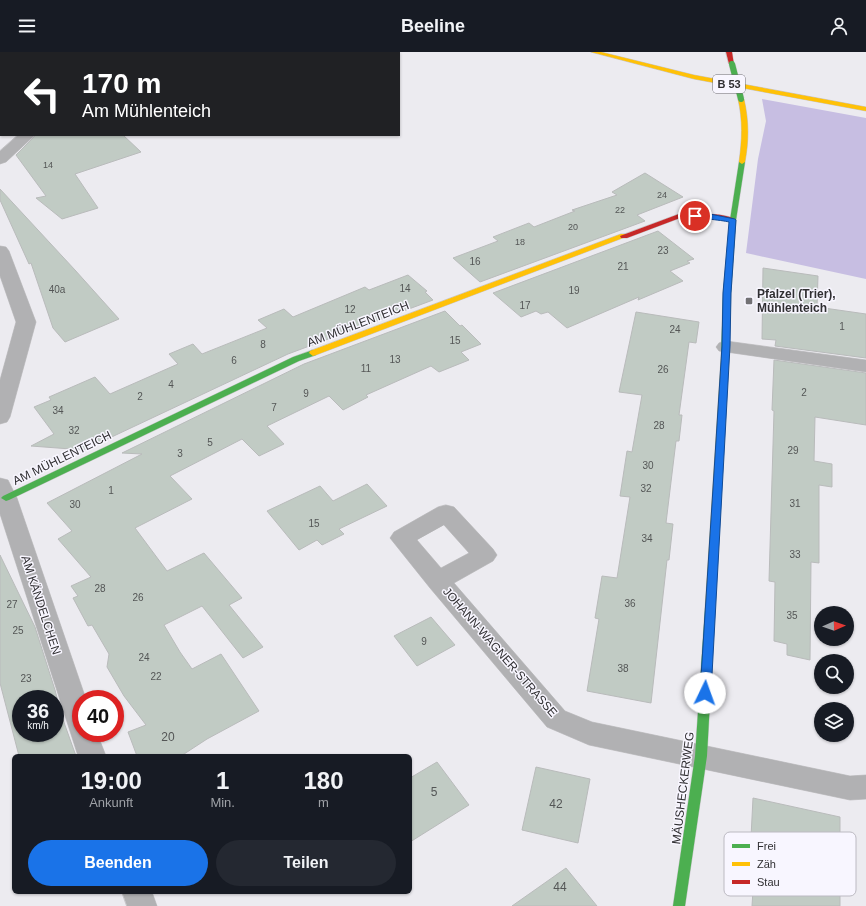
<!DOCTYPE html>
<html lang="de">
<head>
<meta charset="utf-8">
<style>
	body { margin:0; font-family:Arial,sans-serif; background:#242831; color:#f1f3f6; height:100vh; display:flex; flex-direction:column; font-size:15px; white-space:nowrap }
	* { box-sizing:border-box; margin:0 }
	p { font-size:13px; color:#9ea1a6 }
	.icon { flex:none; width:22px; height:22px; fill:none; stroke:currentColor; stroke-width:2; stroke-linecap:round; stroke-linejoin:round }
	.map { position:relative; flex:1; overflow:hidden }
	.details { position:absolute; left:12px; top:702px; width:400px; height:140px; display:flex; flex-direction:column; background:#171b24; border-radius:6px; box-shadow:0 1px 3px #0004 }
	.details>* { flex:none }
	.guide { position:absolute; left:0px; top:0px; width:400px; height:84px; box-shadow:0 1px 3px #0004; background:#202124; color:#fff; overflow:hidden }
	.needle { width:26px; rotate:88deg }
	.buttons { position:absolute; left:814px; top:554px; display:grid; gap:8px }
	.buttons a { display:grid; place-items:center; width:40px; height:40px; border-radius:50%; background:#171b24; box-shadow:0 1px 3px #0004; font-size:20px }
	.speed { position:absolute; left:12px; top:638px; display:flex; gap:8px; font-size:20px; font-weight:700; text-align:center }
	.speed>* { display:grid; place-content:center; width:52px; height:52px; border-radius:50%; background:#171b24; box-shadow:0 1px 3px #0004; line-height:1 }
	.speed small { font-size:10px; font-weight:400 }
	.speed .limit { border:6px solid #d22; background:#fff; color:#111 }
	.pin { position:absolute; display:grid; place-items:center; width:34px; height:34px; color:#fff; margin:-17px; border:2px solid #fff; border-radius:50%; box-shadow:0 1px 4px #0007 }
	.me { position:absolute; width:44px; margin:-22px; rotate:3deg; stroke-linejoin:round; filter:drop-shadow(0 0 3px #0008) }
	.turn { display:flex; align-items:center; gap:14px; height:84px; padding:0 16px; font-size:18px }
	.turn .icon { width:52px; height:52px; stroke-width:2.5 }
	.turn b { display:block; font-size:28px; line-height:34px }
	.eta { display:flex; justify-content:space-evenly; align-items:center; height:68px; text-align:center }
	.eta b { font-size:24px; font-weight:600; line-height:28px }
	.cta { display:flex; gap:8px; margin-top:auto; padding:8px 16px }
	.cta a { flex:1; height:46px; border-radius:24px; background:#1a73e8; color:#fff; font-size:16px; font-weight:600; line-height:46px; text-align:center }
	.cta a+a { background:#242831; color:#f1f3f6 }
	header { display:flex; justify-content:space-between; align-items:center; height:52px; padding:0 16px; background:#171b24; font-size:18px; font-weight:600 }
	.map>svg:first-child { display:block }
</style>
</head>
<body>
<header><svg class="icon" aria-label="menu" viewBox="0 0 24 24"><path d="M4 6h16M4 12h16M4 18h16"/></svg>Beeline<svg class="icon" aria-label="person" viewBox="0 0 24 24"><circle cx="12" cy="8" r="4"/><path d="M4 21q1-7 8-7t8 7"/></svg></header>
<div class="map">
<svg width="866" height="854" viewBox="0 0 866 854">
	<rect width="100%" height="100%" fill="#ecebf0"/>
	<path fill="#c7bee2" d="M762 47 866 66V227L746 201 758 107 766 69Z"/>
	<path fill="#c1cbc4" stroke="#b9bbbb" fill-rule="evenodd" d="M36 83H123L141 100 75 122 98 156 62 167 36 146 46 144 16 103Z
		M645 121 683 145 637 163 645 169 480 230 453 206 498 189 493 185 529 171 534 175 575 159 572 158 617 143 612 140Z
		M0 137 75 218 119 267 65 290 53 276 31 211 29 212 0 148Z
		M658 179 694 207 687 209 690 211 670 219 683 229 638 248 639 245 567 276 548 260 541 262 536 259 521 265 493 241Z
		M763 216 818 224 817 255 866 262V306L775 294 776 288 762 287Z
		M408 223 427 239 425 240 433 248 288 302 84 398 31 394 54 382 34 355 51 348 49 345 95 325 110 342 178 312 169 302 193 292 202 302 267 276 258 268 284 257 293 265 365 235 369 238Z
		M445 259 460 274 462 273 481 292 461 300 469 308 439 320 431 314 366 343 368 345 343 358 329 344 267 374 284 392 259 404 242 387 170 424 192 447 135 476 167 519 204 501 242 546 229 553 263 595 243 606 202 554 164 573 180 600 192 617 221 602 259 659 207 687 181 704H137L128 680 146 673 124 644 107 615 109 602 92 573 88 574 73 546 78 544 71 534 91 525 58 487 72 479 47 451 142 402 122 401 304 312Z
		M636 260 699 270 696 291 689 290 679 363H682L679 389H676L666 471 673 472 669 508H667L651 651 587 639 599 567 595 566 602 524 617 526 630 445 620 444 627 399 632 400 642 343 619 340Z
		M774 308 866 321V373L815 365 814 409 832 412V435L819 433V511L811 510 810 608 787 603V592L774 589 775 530 769 529 774 359 772 358Z
		M367 432 387 454 339 477 344 482 322 493 317 488 299 498 267 459 320 434 333 449Z
		M0 503 35 575 55 638 62 665 76 704H19L0 631ZM21 647H55V681H21Z
		M431 565 455 593 417 614 394 584Z
		M437 710 469 753 410 790V726Z
		M536 715 590 727 578 791 522 778Z
		M753 746 840 765V854H752L755 807 750 805Z
		M566 816 597 854H512Z"/>
	<g fill="none" stroke-linecap="round" stroke-linejoin="round">
		<g stroke="#c7c6c9" stroke-width="1">
			<path id="street" d="M18 83H35L6 110 0 112V99Z
				M0 194 6 195 9 199 36 270 10 365 7 370 0 372V328L16 270 0 224Z
				M726 289 866 308V320L719 299 716 295 719 291Z
				M0 426 8 428 17 446 86 647H81V681H97L106 704H78L0 462Z
				M446 453 454 455 493 497 497 503 493 509 454 531 565 659 592 670 850 724 866 723V747L850 748 589 693 547 675 430 536 390 486 394 480 438 455ZM444 473 469 501 441 516 417 488Z
				M122 840H152L157 854H127Z"/>
		</g>
		<g stroke="#c7c6c9" stroke-width="1">
			<path id="fast" d="M742 108 745 110 736 168 731 241 729 306 725 309 721 306 723 241 730 168 739 110Z
				M313 298 317 301 316 303 299 309 9 448 6 449 1 446 3 444 293 305Z
				M710 553 714 554 715 557 707 704 685 854H673L695 704 705 557 706 554Z"/>
		</g>
		<g stroke="#c7c6c9" stroke-width="1">
			<path id="slow" d="M591 0H601L694 23 866 55V59L694 27Z
				M741 45 744 47C749 69 749 88 745 110L742 112 739 110C742 88 743 69 738 47Z
				M621 182H627L628 184 316 303 313 304 309 301 310 299Z
				M725 303 729 306 715 557 714 560 710 561 706 560 705 557 721 306Z"/>
		</g>
		<g stroke="#c7c6c9" stroke-width="1">
			<path id="jam" d="M726 0H732L734 13 729 12Z
				M679 162C693 162 726 160 736 168L733 170 710 166H680L627 186H621L620 184Z"/>
		</g>
		<use href="#street" fill="#b1b1b3" fill-rule="evenodd"/>
		<use href="#fast" fill="#4caf50" fill-rule="evenodd"/>
		<use href="#slow" fill="#ffc107" fill-rule="evenodd"/>
		<use href="#jam" fill="#c62828" fill-rule="evenodd"/>
		<g stroke="#c7c6c9" stroke-width="7" stroke-linecap="butt">
			<path id="fast-bridge" d="M732 12 741 47"/>
		</g>
		<use href="#fast-bridge" stroke="#4caf50" stroke-width="6"/>
	</g>
	<path fill="#1a73e8" stroke="#114b97" d="M710 162 735 167 736 168 731 241 730 294 711 641 709 644 705 646 701 644 700 641 722 294 723 241 729 170C722 168 694 166 691 164L695 162Z"/>
	<rect fill="#727174" stroke="#f8f6ff" stroke-width="1.5" x="745" y="245" width="8" height="8" rx="2"/>
	<g text-anchor="middle" dominant-baseline="central" stroke-width="3" stroke-linejoin="round" paint-order="stroke">
		<g font-size="9" fill="#545656">
			<text x="48" y="113">14</text>
			<text x="662" y="143">24</text>
			<text x="620" y="158">22</text>
			<text x="573" y="175">20</text>
			<text x="520" y="190">18</text>
		</g>
		<g font-size="10" fill="#545656">
			<text x="663" y="198">23</text>
			<text x="475" y="209">16</text>
			<text x="623" y="214">21</text>
			<text x="405" y="236">14</text>
			<text x="57" y="237">40a</text>
			<text x="574" y="238">19</text>
			<text x="525" y="253">17</text>
			<text x="350" y="257">12</text>
			<text x="842" y="274">1</text>
			<text x="675" y="277">24</text>
			<text x="455" y="288">15</text>
			<text x="263" y="292">8</text>
			<text x="395" y="307">13</text>
			<text x="234" y="308">6</text>
			<text x="366" y="316">11</text>
			<text x="663" y="317">26</text>
			<text x="171" y="332">4</text>
			<text x="804" y="340">2</text>
			<text x="306" y="341">9</text>
			<text x="140" y="344">2</text>
			<text x="274" y="355">7</text>
			<text x="58" y="358">34</text>
			<text x="659" y="373">28</text>
			<text x="74" y="378">32</text>
			<text x="210" y="390">5</text>
			<text x="793" y="398">29</text>
			<text x="180" y="401">3</text>
			<text x="648" y="413">30</text>
			<text x="646" y="436">32</text>
			<text x="111" y="438">1</text>
			<text x="795" y="451">31</text>
			<text x="75" y="452">30</text>
			<text x="314" y="471">15</text>
			<text x="647" y="486">34</text>
			<text x="795" y="502">33</text>
			<text x="100" y="536">28</text>
			<text x="138" y="545">26</text>
			<text x="630" y="551">36</text>
			<text x="12" y="552">27</text>
			<text x="792" y="563">35</text>
			<text x="18" y="578">25</text>
			<text x="424" y="589">9</text>
			<text x="144" y="605">24</text>
			<text x="623" y="616">38</text>
			<text x="156" y="624">22</text>
			<text x="26" y="626">23</text>
		</g>
		<rect fill="#f8f6ff" stroke="#6c6b70" stroke-width="1" x="713" y="23" width="32" height="18" rx="3"/>
		<g font-size="11" font-weight="bold" fill="#302f32">
			<text x="729" y="32">B 53</text>
		</g>
		<g font-size="12" font-weight="bold" fill="#302f32" stroke="#f8f6ff" text-anchor="start">
			<text x="757" y="242">Pfalzel (Trier),<tspan x="757" dy="14">Mühlenteich</tspan></text>
		</g>
		<g font-size="12" fill="#302f32" stroke="#f8f6ff">
			<text transform="translate(358 272) rotate(-21)">AM MÜHLENTEICH</text>
			<text transform="translate(62 406) rotate(-26)">AM MÜHLENTEICH</text>
			<text transform="translate(41 553) rotate(72)">AM KÄNDELCHEN</text>
			<text transform="translate(500 600) rotate(49)">JOHANN-WAGNER-STRASSE</text>
			<text transform="translate(683 736) rotate(-83)">MÄUSHECKERWEG</text>
		</g>
		<g font-size="12" fill="#545656">
			<text x="168" y="685">20</text>
			<text x="434" y="740">5</text>
			<text x="556" y="752">42</text>
			<text x="560" y="835">44</text>
		</g>
	</g>
	<rect x="724" y="780" width="132" height="64" rx="6" fill="#f8f6ff" stroke="#bcbac2" stroke-width="1"/>
	<rect x="732" y="792" width="18" height="4" fill="#4caf50"/>
	<rect x="732" y="810" width="18" height="4" fill="#ffc107"/>
	<rect x="732" y="828" width="18" height="4" fill="#c62828"/>
	<g font-size="11" fill="#302f32">
		<text x="757" y="798">Frei</text>
		<text x="757" y="816">Zäh</text>
		<text x="757" y="834">Stau</text>
	</g>
</svg>
<div class="buttons">
<a><svg class="needle" viewBox="-14 -14 28 28"><path d="M0-13l5 13h-10z" fill="#e53935"/><path d="M0 13l5-13h-10z" fill="#9ea1a6"/></svg></a>
<a><svg class="icon" aria-label="search" viewBox="0 0 24 24"><circle cx="10" cy="10" r="6"/><path d="M15 15l6 6"/></svg></a>
<a><svg class="icon" aria-label="layers" viewBox="0 0 24 24"><path d="M12 4l9 5-9 5-9-5zM3 14l9 5 9-5"/></svg></a>
</div>
<div class="speed"><div>36<small>km/h</small></div><div class="limit">40</div></div>
<div class="pin" style="left:695px;top:164px;background:#d93025"><svg class="icon" aria-label="arrive" viewBox="0 0 24 24"><path d="M6 21V4h12l-3 4 3 4H6"/></svg></div>
<svg class="me" style="left:705px;top:641px" viewBox="-20 -20 40 40"><circle r="19" fill="#fff"/><path d="M0-13L10 11 0 6-10 11z" fill="#1a73e8"/></svg>
<div class="guide">
<div class="turn"><svg class="icon" aria-label="left" viewBox="0 0 24 24"><path d="M17 20v-9H6M10 6l-5 5 5 5"/></svg><div><b>170 m</b>Am Mühlenteich</div></div>
</div>
<section class="details">
<div class="eta">
<div><b>19:00</b><p>Ankunft</p></div>
<div><b>1</b><p>Min.</p></div>
<div><b>180</b><p>m</p></div>
</div>
<div class="cta"><a>Beenden</a><a>Teilen</a></div>
</section>
</div>
</body>
</html>
